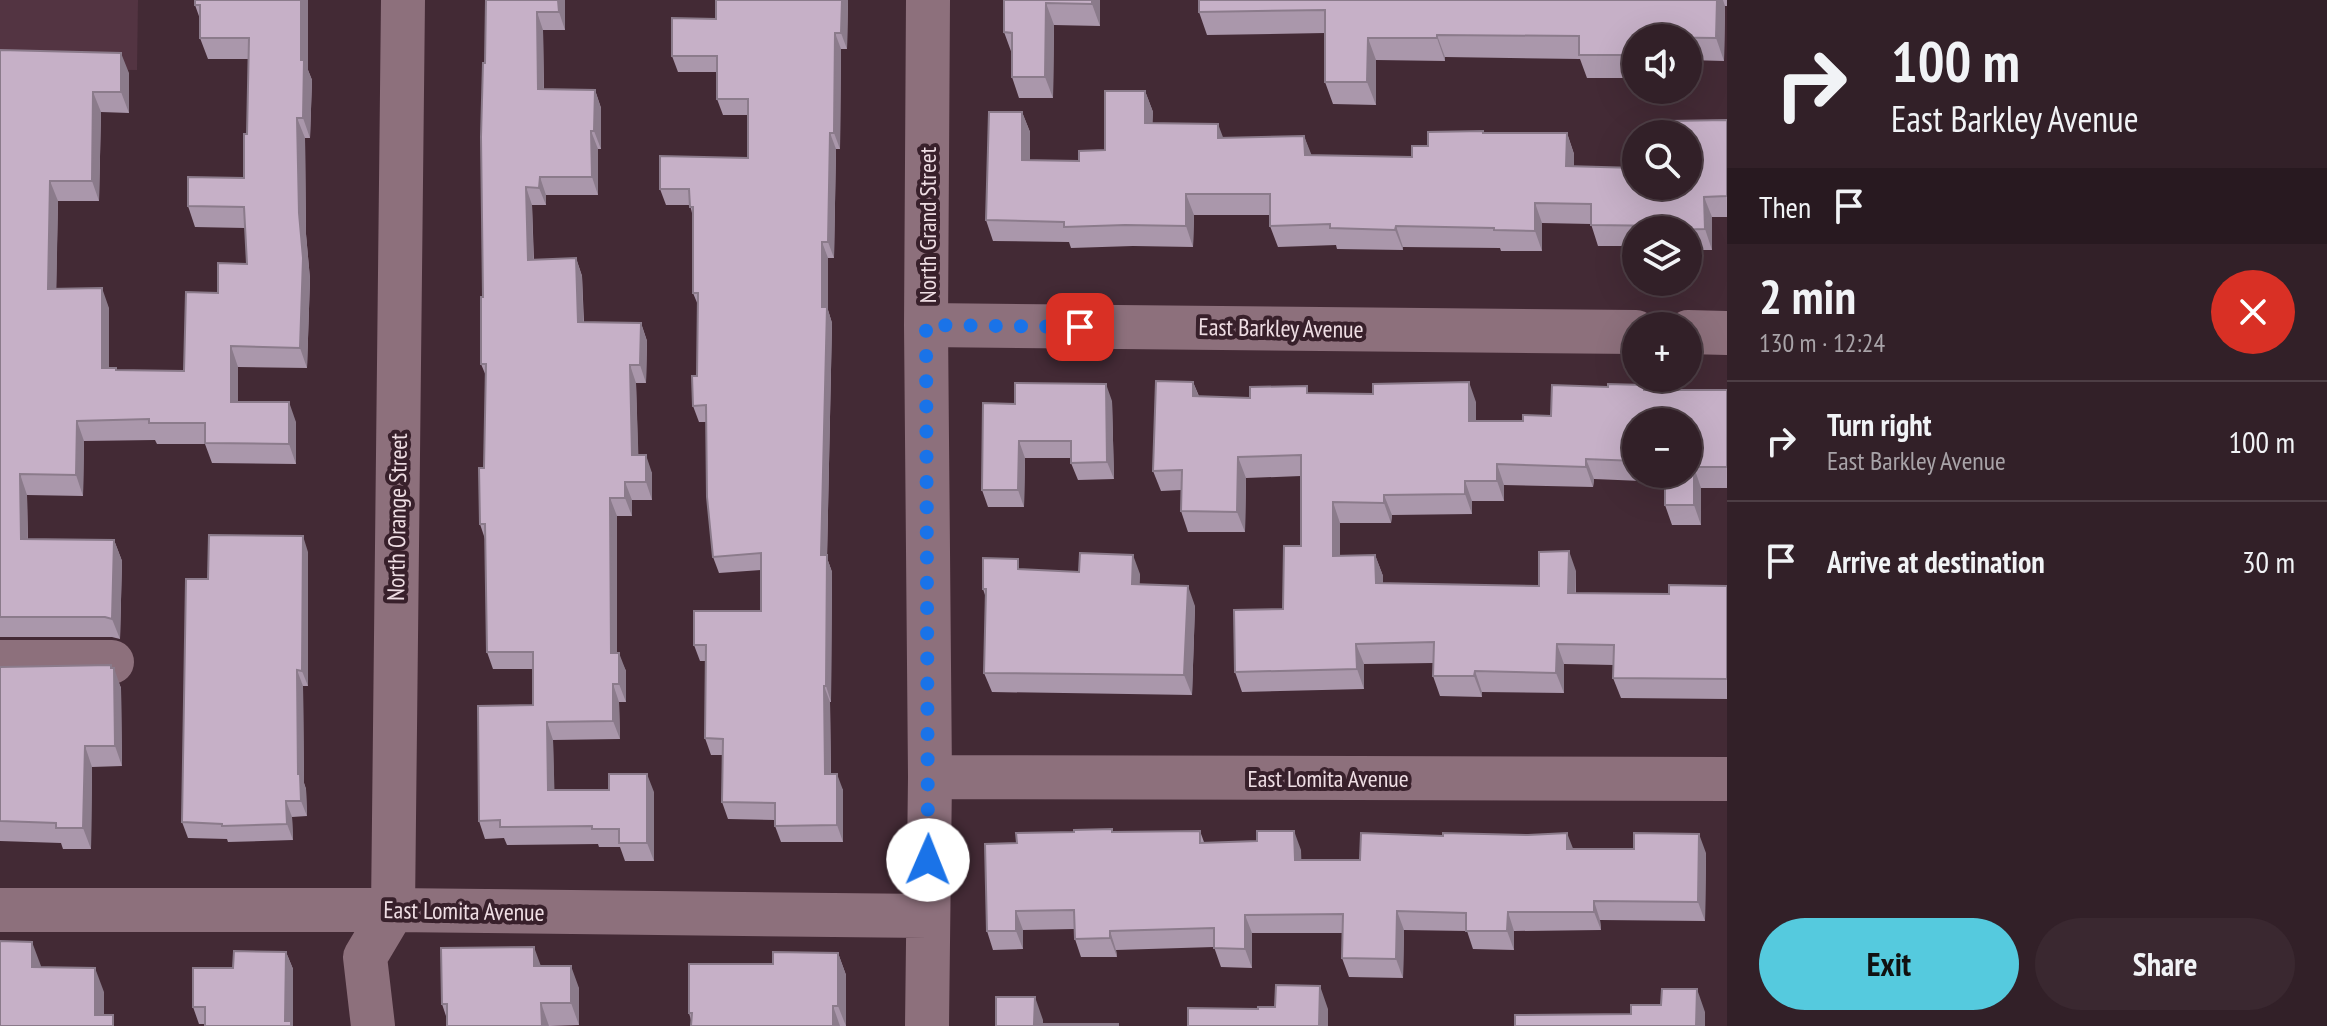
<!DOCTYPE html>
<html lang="en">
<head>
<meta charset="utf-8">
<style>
	body { margin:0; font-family:"PT Sans Narrow",sans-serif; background:#3a2830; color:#f1f3f6; height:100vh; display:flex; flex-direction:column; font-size:30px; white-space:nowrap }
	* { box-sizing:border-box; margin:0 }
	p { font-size:26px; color:#a8a3a8 }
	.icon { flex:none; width:44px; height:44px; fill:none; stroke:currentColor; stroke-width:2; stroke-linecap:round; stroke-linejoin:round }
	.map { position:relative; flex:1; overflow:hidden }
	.side { display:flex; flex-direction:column; background:#322028; width:600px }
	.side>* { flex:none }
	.hud { background:#322028; color:#f1f3f6; overflow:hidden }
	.buttons { position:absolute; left:1622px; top:24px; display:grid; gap:16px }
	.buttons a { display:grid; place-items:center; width:80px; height:80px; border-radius:50%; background:#322028; box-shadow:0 8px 32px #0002,0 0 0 2px #4d3e45; font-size:40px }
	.pin { position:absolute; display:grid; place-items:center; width:68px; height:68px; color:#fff; margin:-34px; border-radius:16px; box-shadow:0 4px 12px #0006 }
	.me { position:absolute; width:88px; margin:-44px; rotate:1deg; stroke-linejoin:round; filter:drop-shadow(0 0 6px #0008) }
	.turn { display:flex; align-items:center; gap:28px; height:168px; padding:0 32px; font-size:36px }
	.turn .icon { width:104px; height:104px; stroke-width:2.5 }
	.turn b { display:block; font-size:56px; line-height:68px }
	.then { display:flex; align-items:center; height:76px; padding:0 32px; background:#0003; gap:16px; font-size:30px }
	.round { display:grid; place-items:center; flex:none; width:84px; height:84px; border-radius:42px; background:#3a2830 }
	.overview { display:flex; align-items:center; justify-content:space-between; height:136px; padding:0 32px }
	h1 { font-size:48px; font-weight:700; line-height:60px }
	.button { display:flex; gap:16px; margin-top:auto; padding:16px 32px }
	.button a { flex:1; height:92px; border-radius:48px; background:#55cade; color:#111; font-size:32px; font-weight:700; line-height:92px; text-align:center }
	.button a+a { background:#3a2830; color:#f1f3f6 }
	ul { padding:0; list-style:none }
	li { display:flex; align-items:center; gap:24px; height:120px; padding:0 32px; border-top:2px solid #4d3e45 }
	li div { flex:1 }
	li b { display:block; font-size:30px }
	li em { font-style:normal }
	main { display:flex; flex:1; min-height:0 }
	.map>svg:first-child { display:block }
</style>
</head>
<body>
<main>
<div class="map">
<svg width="1727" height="1026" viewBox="0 0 1727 1026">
	<rect width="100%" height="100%" fill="#432a35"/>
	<path fill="#533442" d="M0 0H138L137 70 0 69Z"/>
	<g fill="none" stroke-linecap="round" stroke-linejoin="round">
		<path stroke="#8d707c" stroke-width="44" d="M926 325 1636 332
			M1688 332 1727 333
			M0 662H112
			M930 777 1727 779
			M0 910H393L928 916
			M373 1026 365 957 393 910 403 0
			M927 1026 930 777 926 325 928 0"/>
	</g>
	<path fill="#aa97ab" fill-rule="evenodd" d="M308 0V70L312 80 310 138H305L306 234 310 279 307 368 238 367V402L296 422V464L212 463 205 444H157L155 440 84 441 83 496 27 495 28 539 114 540 122 561 120 639 112 637H0V50L129 73V113L101 112 99 201H58L56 289 109 308V368H116L117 370 184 371 218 293 247 264 245 228 195 227 188 206 244 178 247 134 249 59H208L200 38V19L195 5Z
		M486 0H565V30H543L544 89 595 90 601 108V149H598V195H546V205H532L534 260 576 258 582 276 584 322 641 323 647 341 646 383H636L638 455 652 473V500H632V516H617V653L626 671V702H619L620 739 553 740 554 790 654 792V861H625L620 847H599L598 844 507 845 504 838 485 839 479 821 533 705V669H493L487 652 485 539 480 524 484 468 486 376 481 364 483 297Z
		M848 0 847 49H841L840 149H836L834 258H828V310L832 323 827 558 832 572 831 702H830L831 774 843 790V842H781L775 826V820L728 819 722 802V755H711L705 738 706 661H700L694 645 761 611V570L719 573 713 557 706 422H699L693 406 697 376 698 305 693 293V217L690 205H666L660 189 748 158V115H723L717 99V72H678L672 56 716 19Z
		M1004 0H1100V26L1054 25 1053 98H1019L1012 77V54L1004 32Z
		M1199 0H1727V6H1725L1724 61 1688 60V38H1636V78H1587L1580 59 1445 57V61L1376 60V105L1333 104 1325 82V33L1207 35 1199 12Z
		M1145 91 1153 112 1152 123 1223 138 1304 136 1311 156 1412 157 1428 146 1483 133H1567L1574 154V167L1688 186 1727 120V217H1712V250H1688V230H1636V246H1598L1591 224 1542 223V251H1501L1500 248 1403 247V250L1337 249 1336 245 1278 247 1270 226V215H1194L1193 247 1133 246 1071 248 1069 242 993 241 986 220 1022 112 1030 132V160L1079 161 1105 150Z
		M1193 382 1199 396 1250 398 1309 393 1476 402V421H1523L1551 416 1646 390H1727V488H1701V525H1672L1665 505V482L1594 479 1593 487 1504 485V501H1472V514L1392 515 1391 523H1340V556L1375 555 1383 576V583L1539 586 1576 571V593L1669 594 1727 586V699L1621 698 1613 678 1614 665 1564 664V693L1482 692V697L1440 696 1433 676V663L1364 664V689L1242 692 1235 672 1283 609 1301 546V476L1246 478 1245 532H1188L1181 511V490L1161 491 1153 471ZM1636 422 1688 474H1636Z
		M1112 401 1114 479 1078 480 1071 463V458H1025L1024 507H988L982 490 1015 404Z
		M308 552V686H303L304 783 306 789 307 816 292 817 293 840 228 842 227 839 188 838 182 822 208 579Z
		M1022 570 1140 574 1139 585 1195 606 1192 695 992 692 984 673 986 598 983 589Z
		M111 665 121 688 122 766 92 767 91 849H63L61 843 0 841V667Z
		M1112 829 1113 832 1200 831 1204 842 1301 850V860H1360L1573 849 1706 853 1705 921 1600 920 1601 930 1514 931V950L1473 949 1467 931 1404 930 1403 978 1349 977 1342 958V933H1252V968L1221 967 1214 947 1116 950 1117 957H1081L1075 939V929L1023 930V949L993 950 987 931 1017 843 1074 832Z
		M286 952 293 969V1026H205V1024H199L193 1007 233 968Z
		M838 953 846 975V1026H691V1020L689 1013Z
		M540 966 579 988V1025L549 1026 447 1019 442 1004Z"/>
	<path fill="#8b7b8b" d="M301 0H308V70L312 80 310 138 303 118 301 60Z
		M558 0H565V30L559 12Z
		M842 0H848L847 49 841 33Z
		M1092 0H1100V26L1092 4Z
		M1717 0H1723L1725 6 1724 61 1716 38Z
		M1046 3 1054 25 1053 98 1045 77Z
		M537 12 543 30 544 107 538 89Z
		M835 33 841 49 840 149 834 133Z
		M1437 35 1445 57V61L1437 38Z
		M1633 37 1636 45V63L1633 55Z
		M1368 38 1376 60V105L1367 82Z
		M121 53 129 73V113L121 92Z
		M595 90 601 108V149L594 131Z
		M1145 91 1153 112 1152 144 1145 123Z
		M93 92 101 112 99 201 92 181Z
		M1022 112 1030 132V181L1022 160Z
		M297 118 305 138 306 234 310 279 307 368 300 348Z
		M1218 124 1226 145 1218 138Z
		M591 131 598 149V195L592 177Z
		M830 133 836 149 834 258 828 242Z
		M1567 133 1574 154V187L1566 166Z
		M1304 136 1312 156 1305 155Z
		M540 177 546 195V205L539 188Z
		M50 181 58 201 56 309 48 289Z
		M526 187 532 205 534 278 528 260Z
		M1186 194 1194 215 1193 247 1186 226Z
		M1704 197 1712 217V250L1705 229Z
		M1535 203 1542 223V251L1535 231Z
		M1396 226 1403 247V250L1395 230Z
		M822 242 828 258V310L832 323 827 558 832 572 831 702 826 686 821 555Z
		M576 258 582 276 584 340 578 322Z
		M102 288 109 308V388L102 368Z
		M641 323 647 341 646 383 640 365Z
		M231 346 238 367V422L231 402Z
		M630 365 636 383 639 473 632 455Z
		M1193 382 1201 402 1193 396Z
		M1469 382 1476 402V441L1469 421Z
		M1106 384 1112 401 1114 479 1107 462Z
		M289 402 296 422V464L289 444Z
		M77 421 84 441 83 496 76 475Z
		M1019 441 1025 458 1024 507 1018 490Z
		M646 455 652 473V500L646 482Z
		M1238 457 1246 478 1245 532 1237 512Z
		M1586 459 1594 479 1593 487 1586 467Z
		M1497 464 1504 485V501L1497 481Z
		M1694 467 1701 488V525L1694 505Z
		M20 474 27 495 28 559 21 539Z
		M1465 481 1472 501V514L1465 494Z
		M625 482 632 500V516L625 498Z
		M1384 495 1392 515 1391 523 1384 503Z
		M610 498 617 516V671L611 653Z
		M1333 502 1340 523V577L1333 556Z
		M303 536 308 552V686L302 671Z
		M114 540 122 561 120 639 112 619Z
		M1569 551 1576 571 1575 613 1568 593Z
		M1133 555 1140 574 1139 604 1132 584Z
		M1375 555 1383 576V603L1376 583Z
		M1188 586 1195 606 1192 695 1184 675Z
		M1356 644 1364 664V689L1357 669Z
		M1557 644 1564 664V693L1556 673Z
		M619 653 626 671V702L619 684Z
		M111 665 114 672V668L121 688 122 766 115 746Z
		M297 670 303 686 304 783 306 789 307 816 301 801 298 774Z
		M1475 671 1482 692V697L1474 676Z
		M613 684 619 702 620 739 613 721Z
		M824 686 830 702 831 790 825 774Z
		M547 722 553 740 555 808 548 790Z
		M85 746 92 767 91 849 83 828Z
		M647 774 654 792V861L647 843Z
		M837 774 843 790V842L837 825Z
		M286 801 292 817 293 840 287 824Z
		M1294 831 1301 850 1302 879 1295 860Z
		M1567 833 1574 851 1567 849Z
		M1699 834 1706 853 1705 921 1698 902Z
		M1594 901 1600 920 1601 930 1594 912Z
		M1016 911 1023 930V949L1016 931Z
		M1397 911 1404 930 1403 978 1396 959Z
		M1508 912 1514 931V950L1507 931Z
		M1245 915 1252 933V968L1245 949Z
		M1110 931 1116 950 1117 957 1110 938Z
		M32 942 41 966V991L32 967Z
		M534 947 542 969 534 966Z
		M286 952 293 969V1026H287L285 1021Z
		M838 953 846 975V1026L838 1006Z
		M571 966 579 988V1025L571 1003Z
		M95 968 104 992V1026L95 1015Z
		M1320 986 1328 1009V1026H1319Z
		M1697 989 1705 1012V1026H1696Z
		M1035 997 1043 1020V1026L1034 1024Z
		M541 1003 549 1026H542Z
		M833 1006 840 1026H833Z"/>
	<path fill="#c6b0c7" stroke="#8b7b8b" stroke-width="2" d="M195 0H301V60H304L303 118H297L299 213 303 258 300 348 231 346V402H289V444L205 443V423H149V419L77 421 76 475 20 474 21 539 114 540 112 619 105 617H0V50L121 53V92H93L92 181H50L48 289 102 288V368H116V370L184 371 186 292 218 293V263L247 264 244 207 188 206V177L244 178V134H247L249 38H200V5H195Z
		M486 0H558L559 12H537L538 89 595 90 594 131H591L592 177H540L539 188 526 187 528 260 576 258 578 322 641 323 640 365H630L632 455H646V482H625V498H610L611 653H619V684H613V721L547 722 548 790H609V774H647V843H619V829H592V826L500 827V820L479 821 478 706 533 705V652H487L485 524H480L479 468H484L486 364H481V297H483L481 137 483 63H485Z
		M716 0H842L841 33H835L834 133H830L828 242H822V307H827L821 555H827L826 686H824L825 774H837V825L775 826V803L722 802 723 739 705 738 706 645H694V611H761V553L713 557 707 497 706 405 693 406 692 376H697L698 293H693V207H690L689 189H660V156L748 158V99H717V56H672V18L716 19Z
		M1004 0H1092V4L1046 3 1045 77H1012V33L1004 32Z
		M1199 0H1717L1716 38 1633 37V55H1579V36L1437 35V38H1368L1367 82H1325V10L1199 12Z
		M1105 91H1145V123L1218 124V138L1304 136 1305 155 1412 157V146H1428V132L1483 131V133H1567L1566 166 1636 168V186H1688V134H1669V121L1727 120V196L1704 197 1705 229 1671 230V226L1591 225V204L1535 203V231L1494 230V228L1396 226 1395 230 1330 228V224L1270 226V194H1186V226L1125 225 1064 227V222L986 220 989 112H1022V160L1079 161V151L1105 150Z
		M1156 381 1193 382V396L1250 398V387L1307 386V393L1373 394V384L1469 382V421H1523V415L1551 416 1552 385 1608 387V384L1644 385V390H1727V467H1694V505H1665V474H1688V422H1636V461L1586 459V467L1497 464V481H1465V494L1384 495V503L1333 502V556L1375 555 1376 583 1539 586V552L1569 551 1568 593 1669 594V585L1727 586V679L1613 678 1614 645 1557 644 1556 673 1475 671 1474 676H1433L1434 642 1356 644 1357 669 1235 672 1234 610 1283 609 1284 546H1301V455L1238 457 1237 512 1181 511 1182 470 1153 471Z
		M1015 383 1106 384 1107 462 1071 463V441H1019L1018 490H982L983 403 1015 404Z
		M209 535 303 536 302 671 297 670 298 774H300L301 801H286L287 824 222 826V824L182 822 186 579H208Z
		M1080 553 1133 555 1132 584 1188 586 1184 675 984 673 986 589H983V558L1018 559V569L1079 572Z
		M111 665V668H114L115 746H85L83 828H56V823L0 821V667Z
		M1112 829V832L1200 831V843L1257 841V831H1294L1295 860H1360L1361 833 1443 836V833L1528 835 1567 833V849H1634V833L1699 834 1698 902 1594 901V912H1508L1507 931H1466V913L1397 911 1396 959 1342 958 1343 914 1245 915V949L1214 948V928L1110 931V938L1075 939 1074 910 1016 911V931H987L985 844 1017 843 1016 833 1074 832V830Z
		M0 941 32 942V967L95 968V1015H113V1026H0Z
		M534 947V966H571V1003H541L542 1026H447V1004H442L441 948Z
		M234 951 286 952 285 1021H291V1026H205V1007H193V968H233Z
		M773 952 838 953V1006H833V1026H691L692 1013H689V964H773Z
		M1276 985 1320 986 1319 1026H1188V1008L1258 1009V1007H1275Z
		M1662 989H1697L1696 1026H1515V1015L1631 1014V1005H1661Z
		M996 997H1035L1034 1024H1118V1026H996Z"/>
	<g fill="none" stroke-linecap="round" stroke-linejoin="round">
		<path stroke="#1a73e8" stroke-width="14" stroke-dasharray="0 25.2" d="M928 860 926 325 1080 327"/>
	</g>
	<g text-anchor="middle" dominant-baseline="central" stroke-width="8" stroke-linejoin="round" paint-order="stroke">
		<g font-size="24" fill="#efdee4" stroke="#38202b">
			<text transform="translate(927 225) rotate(-90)">North Grand Street</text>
			<text transform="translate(1281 328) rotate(1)">East Barkley Avenue</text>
			<text transform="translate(397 517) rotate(-89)">North Orange Street</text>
			<text x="1328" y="778">East Lomita Avenue</text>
			<text transform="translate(464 911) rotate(1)">East Lomita Avenue</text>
		</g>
	</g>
</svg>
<div class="buttons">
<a><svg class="icon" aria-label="sound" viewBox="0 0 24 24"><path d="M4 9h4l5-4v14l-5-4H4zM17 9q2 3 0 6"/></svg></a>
<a><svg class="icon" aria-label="search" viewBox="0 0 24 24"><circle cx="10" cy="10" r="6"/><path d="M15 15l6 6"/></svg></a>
<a><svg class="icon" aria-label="layers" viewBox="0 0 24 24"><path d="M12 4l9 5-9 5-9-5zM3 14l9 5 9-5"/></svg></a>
<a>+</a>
<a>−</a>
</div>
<div class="pin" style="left:1080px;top:327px;background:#d93025"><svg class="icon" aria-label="arrive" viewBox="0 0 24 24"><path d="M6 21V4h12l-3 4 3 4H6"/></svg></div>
<svg class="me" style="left:928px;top:860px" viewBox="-20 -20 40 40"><circle r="19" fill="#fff"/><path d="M0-13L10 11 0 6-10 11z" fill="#1a73e8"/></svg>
</div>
<section class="side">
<div class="hud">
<div class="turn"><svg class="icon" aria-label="right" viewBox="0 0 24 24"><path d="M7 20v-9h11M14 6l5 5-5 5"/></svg><div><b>100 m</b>East Barkley Avenue</div></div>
<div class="then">Then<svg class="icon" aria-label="arrive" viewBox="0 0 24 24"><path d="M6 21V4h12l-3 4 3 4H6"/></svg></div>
</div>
<div class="overview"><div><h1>2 min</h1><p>130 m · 12:24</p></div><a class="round" style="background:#d93025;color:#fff"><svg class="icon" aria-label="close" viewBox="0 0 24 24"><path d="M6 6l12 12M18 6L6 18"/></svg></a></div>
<ul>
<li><svg class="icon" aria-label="right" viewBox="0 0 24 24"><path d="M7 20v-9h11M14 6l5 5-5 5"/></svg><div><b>Turn right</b><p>East Barkley Avenue</p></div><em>100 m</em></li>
<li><svg class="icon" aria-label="arrive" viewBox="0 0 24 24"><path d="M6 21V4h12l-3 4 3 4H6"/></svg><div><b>Arrive at destination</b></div><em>30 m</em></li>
</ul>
<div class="button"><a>Exit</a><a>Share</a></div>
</section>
</main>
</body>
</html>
